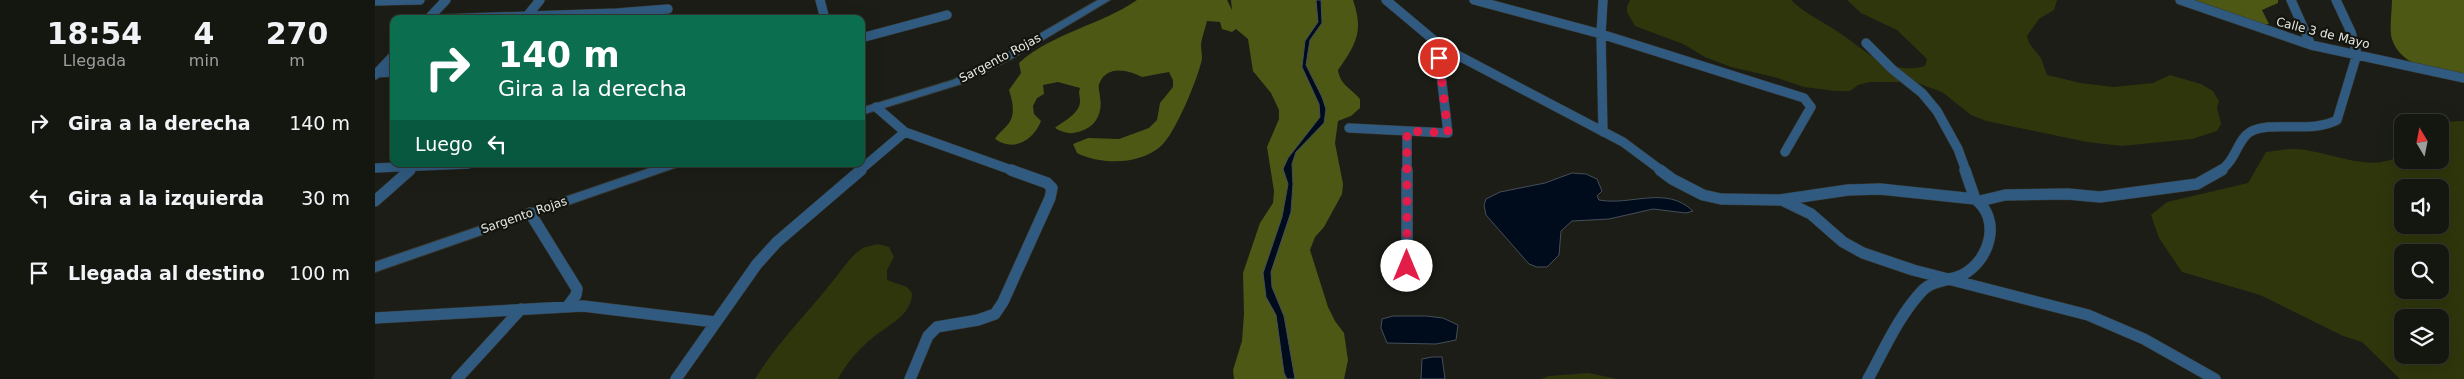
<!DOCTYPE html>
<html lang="es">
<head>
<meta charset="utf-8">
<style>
	body { margin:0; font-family:"DejaVu Sans",sans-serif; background:#1d1f19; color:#f1f3f6; height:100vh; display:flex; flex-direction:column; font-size:19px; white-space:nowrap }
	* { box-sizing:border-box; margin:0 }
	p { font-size:16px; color:#9d9f9f }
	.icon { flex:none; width:28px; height:28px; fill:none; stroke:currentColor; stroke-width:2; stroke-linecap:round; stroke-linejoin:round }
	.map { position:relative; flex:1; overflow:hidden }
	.drawer { display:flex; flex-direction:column; background:#141610; width:375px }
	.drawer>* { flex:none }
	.top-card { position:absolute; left:15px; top:15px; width:475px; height:152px; border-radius:10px; box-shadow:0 5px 20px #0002,0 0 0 1px #333530; background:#0b6e4f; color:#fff; overflow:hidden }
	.needle { width:32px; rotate:350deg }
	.fabs { position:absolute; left:2019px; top:114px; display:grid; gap:10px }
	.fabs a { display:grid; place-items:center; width:55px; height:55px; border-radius:10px; background:#141610; box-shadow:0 5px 20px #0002,0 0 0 1px #333530; font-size:25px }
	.pin { position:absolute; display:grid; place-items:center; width:42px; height:42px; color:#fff; margin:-21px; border:2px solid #fff; border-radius:50%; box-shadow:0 1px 5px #0007 }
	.me { position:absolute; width:55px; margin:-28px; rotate:0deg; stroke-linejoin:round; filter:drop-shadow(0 0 4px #0008) }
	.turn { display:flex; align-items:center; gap:18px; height:105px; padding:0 25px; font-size:22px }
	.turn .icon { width:65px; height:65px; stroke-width:2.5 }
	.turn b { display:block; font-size:35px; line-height:42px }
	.then { display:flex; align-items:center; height:48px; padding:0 25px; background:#0003; gap:10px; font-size:19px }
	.eta { display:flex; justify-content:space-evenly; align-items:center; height:85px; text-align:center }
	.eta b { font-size:30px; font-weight:600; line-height:35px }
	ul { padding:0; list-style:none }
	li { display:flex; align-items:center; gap:15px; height:75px; padding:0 25px }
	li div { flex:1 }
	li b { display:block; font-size:19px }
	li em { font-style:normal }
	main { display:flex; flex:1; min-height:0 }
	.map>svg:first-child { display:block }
</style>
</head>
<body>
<main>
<section class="drawer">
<div class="eta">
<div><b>18:54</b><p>Llegada</p></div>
<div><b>4</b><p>min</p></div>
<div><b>270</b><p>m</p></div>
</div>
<ul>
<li><svg class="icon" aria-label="right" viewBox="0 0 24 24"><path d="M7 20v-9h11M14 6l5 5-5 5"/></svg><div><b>Gira a la derecha</b></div><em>140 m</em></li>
<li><svg class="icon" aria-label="left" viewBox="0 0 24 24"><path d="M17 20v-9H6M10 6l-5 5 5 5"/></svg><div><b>Gira a la izquierda</b></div><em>30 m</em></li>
<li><svg class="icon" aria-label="arrive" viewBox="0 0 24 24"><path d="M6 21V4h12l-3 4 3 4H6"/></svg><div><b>Llegada al destino</b></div><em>100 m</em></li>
</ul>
</section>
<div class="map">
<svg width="2089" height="379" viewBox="0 0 2089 379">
	<rect width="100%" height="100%" fill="#1b1d16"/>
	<path fill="#2f360c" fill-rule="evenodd" d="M1255 0H1416C1428 12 1443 19 1457 28 1487 46 1511 77 1550 66L1552 59 1522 30 1486 13 1472 0H1682L1679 10 1664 19 1652 36 1654 43 1666 58 1672 75 1706 83 1738 87 1778 83 1795 75 1826 84 1838 91 1844 101 1842 108 1846 124 1842 131 1817 139 1747 146 1712 142 1611 121 1596 115 1567 92 1539 82H1495L1483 85 1475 91H1460L1429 87 1399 77 1356 67 1330 57 1308 44 1260 26 1252 12V6Z
		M2089 121V379H2025L1987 342 1968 336 1885 295 1807 272 1784 238 1776 215 1792 202 1873 183 1891 152C1900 151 1909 149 1918 149 1952 149 1996 176 2027 154L2028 160H2065V122H2063ZM2028 188H2065V225H2028ZM2028 252H2065V290H2028ZM2028 318H2065V355H2028Z
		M503 244 514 247 519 257 512 270V280L532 287 537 293C537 317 510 326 495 340 482 351 471 364 463 379H380C402 343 431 315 457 282 467 270 475 256 488 248 493 246 499 245 503 244Z
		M1213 373 1243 379H1166L1174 376Z"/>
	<path fill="#4d5815" d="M762 0H852L857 10 856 0H978C989 32 981 44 963 70 965 85 976 88 985 99V108L976 116 963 121 960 143 968 184 967 194 949 227 940 237 935 250 953 307 960 321 969 333 973 360 969 379H859L858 370 867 341 869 314 868 273 885 223 898 203 899 191 892 147 904 119V110L896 93 878 71 873 39 861 29 857 32 847 29 845 22 832 21C830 29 827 37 826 44 826 49 827 54 827 59 823 78 800 134 786 146 765 165 726 165 702 153L698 144 713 138 744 139 774 128 782 120 785 103 798 87V80L794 72 767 77C754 70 733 65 725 82 722 87 725 92 725 97 728 112 721 127 706 131 696 135 689 133 680 128 689 121 706 113 705 100 705 95 703 94 705 88L683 82 668 85 669 94 662 98 658 106 659 114 666 121C658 141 638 152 620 139 624 132 630 129 634 123 641 113 637 100 634 90L646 73 644 63C677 33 726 25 762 0Z
		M1819 0H1903V3L1887 10 1894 24C1874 26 1851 24 1834 13 1828 10 1825 4 1819 0Z
		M2017 0H2089V76C2063 71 2026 68 2017 39 2014 31 2017 10 2017 0Z"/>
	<path fill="#000b1c" stroke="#464e58" d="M941 0H946L947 23 935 40 931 65 947 97 951 109 949 123 921 152 917 164 918 184 916 212 896 272 897 287 909 316 920 379H912L909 373 901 315 891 297 888 273 907 217 913 184 908 169 913 158 945 117 944 104 927 67 930 41 943 22Z
		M1197 173 1211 174 1222 179 1227 191 1222 196 1224 200C1256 206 1291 185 1318 211L1311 213 1278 209 1234 219 1197 221 1186 231 1184 255 1172 267H1162L1154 264 1111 215 1109 205 1111 199 1125 192 1170 183Z
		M1051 316 1068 318 1083 325 1081 340 1061 344 1012 343 1006 328 1007 319 1018 316Z
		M1057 357H1067L1070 379H1046L1047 359Z"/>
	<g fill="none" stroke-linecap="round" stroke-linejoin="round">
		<g stroke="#383a33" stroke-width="10">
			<path id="minor-far1" d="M445 0 450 19
				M1011 0 1067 47 1248 142 1287 171
				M1099 0 1226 34 1429 98 1436 107 1410 152
				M1228 0 1226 34 1228 132
				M1805 0 1936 45 2089 78
				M1916 0 1936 45
				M0 1 45 0
				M152 16 165 0
				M53 19 71 0
				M64 19 242 13 293 9
				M486 38 572 15
				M1491 43 1517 69 1547 93 1562 111 1583 149 1591 171
				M0 73 19 72
				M0 75 19 55
				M501 107 530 132 639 171
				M974 128 1073 133 1064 58 1067 47
				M1032 131V171
				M0 168 93 164
				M33 171 37 168
				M484 171 530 132
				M1844 171C1860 163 1862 140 1875 132 1897 120 1936 134 1962 120L1982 54 1976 32 1961 0"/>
		</g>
		<g stroke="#383a33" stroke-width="12">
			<path id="minor" d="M1032 170V266
				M1285 170 1297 179 1328 195 1346 199 1405 200 1473 190 1505 189 1600 199C1627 219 1615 261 1587 275 1574 281 1558 280 1548 290 1524 315 1509 350 1493 379
				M1590 170 1600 199
				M1407 200 1436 214 1468 242 1488 253 1538 270 1713 315 1769 339 1840 379
				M0 201 35 170
				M1605 201 1630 195 1693 194 1725 197 1822 184 1847 170
				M155 213 202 289 201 295 193 306
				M0 318 208 306 340 322
				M82 379 146 309
				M301 379 382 264 402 242 486 170
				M535 379 553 336 562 327 603 320 620 314 628 302 675 198 677 188 672 183 636 170"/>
		</g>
		<g stroke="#383a33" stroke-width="2">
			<path id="tertiary" d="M723 0H735L638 58 586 84 486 115V108L578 80 630 54Z
				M287 164H304L302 167 0 272V262Z"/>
		</g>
		<use href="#minor-far1" stroke="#305a80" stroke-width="9"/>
		<use href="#minor" stroke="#305a80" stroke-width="11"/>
		<use href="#tertiary" fill="#305a80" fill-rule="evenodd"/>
	</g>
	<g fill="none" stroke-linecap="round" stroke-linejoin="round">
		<path stroke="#e11d48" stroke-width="9" stroke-dasharray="0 16.2" d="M1032 266V131L1073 133 1064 58"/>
	</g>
	<g text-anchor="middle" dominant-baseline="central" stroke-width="4.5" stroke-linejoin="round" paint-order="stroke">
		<g font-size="12" fill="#e8e9e4" stroke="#12140d">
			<text transform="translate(1948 33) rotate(14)">Calle 3 de Mayo</text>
			<text transform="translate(625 58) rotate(-28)">Sargento Rojas</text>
			<text transform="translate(149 215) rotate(-19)">Sargento Rojas</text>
		</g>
	</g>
</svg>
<div class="fabs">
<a><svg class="needle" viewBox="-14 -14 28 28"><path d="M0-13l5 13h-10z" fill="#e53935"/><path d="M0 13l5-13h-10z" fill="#9d9f9f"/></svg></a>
<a><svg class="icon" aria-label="sound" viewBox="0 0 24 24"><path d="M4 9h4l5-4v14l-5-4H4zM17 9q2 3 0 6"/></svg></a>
<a><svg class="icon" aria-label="search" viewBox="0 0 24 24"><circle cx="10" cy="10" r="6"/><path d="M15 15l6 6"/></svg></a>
<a><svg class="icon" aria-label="layers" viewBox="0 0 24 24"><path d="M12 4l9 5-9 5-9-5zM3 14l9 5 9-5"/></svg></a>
</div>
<div class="pin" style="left:1064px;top:58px;background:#d93025"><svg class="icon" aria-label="arrive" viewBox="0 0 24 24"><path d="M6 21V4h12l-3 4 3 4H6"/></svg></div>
<svg class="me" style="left:1032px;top:266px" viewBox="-20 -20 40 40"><circle r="19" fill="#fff"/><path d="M0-13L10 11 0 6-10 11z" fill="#e11d48"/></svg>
<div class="top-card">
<div class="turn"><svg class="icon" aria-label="right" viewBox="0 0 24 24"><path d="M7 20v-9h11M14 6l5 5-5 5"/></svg><div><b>140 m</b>Gira a la derecha</div></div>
<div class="then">Luego<svg class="icon" aria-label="left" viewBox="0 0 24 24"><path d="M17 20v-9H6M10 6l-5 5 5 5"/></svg></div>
</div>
</div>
</main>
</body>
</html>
